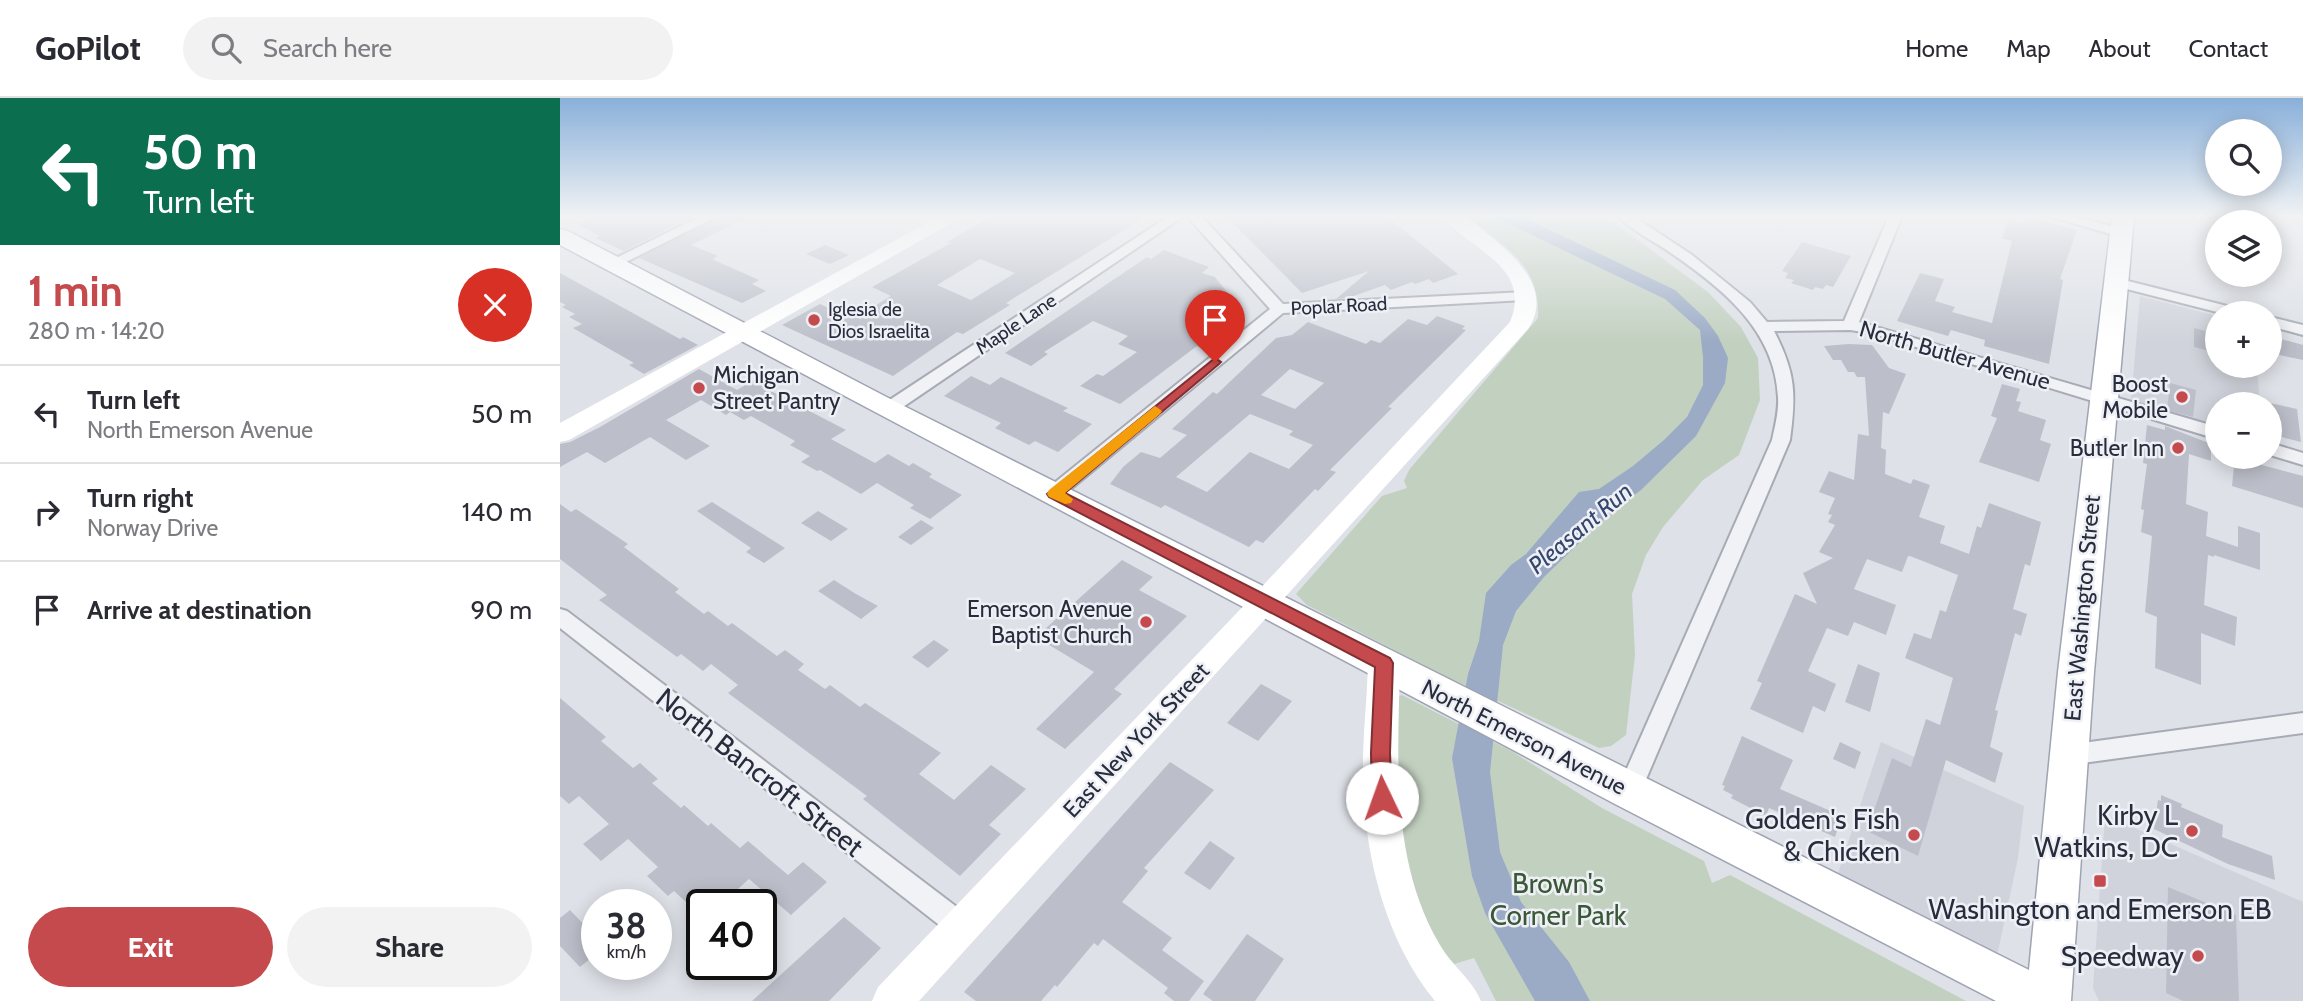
<!DOCTYPE html>
<html lang="en">
<head>
<meta charset="utf-8">
<style>
	body { margin:0; font-family:Cabin,sans-serif; background:#f2f2f3; color:#2b2b33; height:100vh; display:flex; flex-direction:column; font-size:26px; white-space:nowrap }
	* { box-sizing:border-box; margin:0 }
	p { font-size:23px; color:#7c7c81 }
	.icon { flex:none; width:38px; height:38px; fill:none; stroke:currentColor; stroke-width:2; stroke-linecap:round; stroke-linejoin:round }
	.map { position:relative; flex:1; overflow:hidden }
	.panel { display:flex; flex-direction:column; background:#fff; width:560px }
	.panel>* { flex:none }
	.top-card { background:#0b6e4f; color:#fff; overflow:hidden }
	.buttons { position:absolute; left:1645px; top:21px; display:grid; gap:14px }
	.buttons a { display:grid; place-items:center; width:77px; height:77px; border-radius:50%; background:#fff; box-shadow:0 4px 18px #0003; font-size:35px }
	.speed { position:absolute; left:21px; top:791px; display:flex; gap:14px; font-size:35px; font-weight:700; text-align:center }
	.speed>* { display:grid; place-content:center; width:91px; height:91px; border-radius:50%; background:#fff; box-shadow:0 4px 18px #0003; line-height:1 }
	.speed small { font-size:18px; font-weight:400 }
	.speed .limit { border:4px solid #111; border-radius:10px; background:#fff; color:#111 }
	.pin { position:absolute; display:grid; place-items:center; width:60px; height:60px; color:#fff; margin:-72px -30px; border-radius:50% 50% 50% 0; rotate:-45deg; box-shadow:0 0 7px #0007 }
	.pin .icon { rotate:45deg }
	.me { position:absolute; width:77px; margin:-38px; rotate:357deg; stroke-linejoin:round; filter:drop-shadow(0 0 5px #0008) }
	.turn { display:flex; align-items:center; gap:24px; height:147px; padding:0 28px; font-size:32px }
	.turn .icon { width:91px; height:91px; stroke-width:2.5 }
	.turn b { display:block; font-size:49px; line-height:60px }
	.round { display:grid; place-items:center; flex:none; width:74px; height:74px; border-radius:37px; background:#f2f2f3 }
	.headline { display:flex; align-items:center; justify-content:space-between; height:119px; padding:0 28px }
	h1 { font-size:42px; font-weight:800; line-height:52px; color:#c54a4d }
	.primary-button { display:flex; gap:14px; margin-top:auto; padding:14px 28px }
	.primary-button a { flex:1; height:80px; border-radius:42px; background:#c54a4d; color:#fff; font-size:28px; font-weight:800; line-height:80px; text-align:center }
	.primary-button a+a { background:#f2f2f3; color:#2b2b33 }
	ul { padding:0; list-style:none }
	li { display:flex; align-items:center; gap:21px; height:98px; padding:0 28px; border-top:2px solid #e1e1e2 }
	li div { flex:1 }
	li b { display:block; font-size:26px }
	li em { font-style:normal }
	header { display:flex; align-items:center; gap:42px; box-sizing:border-box; height:98px; padding:0 35px; background:#fff; border-bottom:2px solid #e1e1e2 }
	header strong { font-size:33px }
	nav { display:flex; gap:38px; margin-inline-start:auto; font-size:24px }
	.search { width:490px; height:63px; background:#f2f2f3; display:flex; align-items:center; gap:18px; box-sizing:border-box; padding:0 24px; border-radius:38px; color:#7c7c81; font-size:26px }
	main { display:flex; flex:1; min-height:0 }
	.map>svg:first-child { display:block }
</style>
</head>
<body>
<header>
<strong>GoPilot</strong>
<div class="search"><svg class="icon" aria-label="search" viewBox="0 0 24 24"><circle cx="10" cy="10" r="6"/><path d="M15 15l6 6"/></svg>Search here</div>
<nav><a>Home</a><a>Map</a><a>About</a><a>Contact</a></nav>
</header>
<main>
<section class="panel">
<div class="top-card">
<div class="turn"><svg class="icon" aria-label="left" viewBox="0 0 24 24"><path d="M17 20v-9H6M10 6l-5 5 5 5"/></svg><div><b>50 m</b>Turn left</div></div>
</div>
<div class="headline"><div><h1>1 min</h1><p>280 m · 14:20</p></div><a class="round" style="background:#d93025;color:#fff"><svg class="icon" aria-label="close" viewBox="0 0 24 24"><path d="M6 6l12 12M18 6L6 18"/></svg></a></div>
<ul>
<li><svg class="icon" aria-label="left" viewBox="0 0 24 24"><path d="M17 20v-9H6M10 6l-5 5 5 5"/></svg><div><b>Turn left</b><p>North Emerson Avenue</p></div><em>50 m</em></li>
<li><svg class="icon" aria-label="right" viewBox="0 0 24 24"><path d="M7 20v-9h11M14 6l5 5-5 5"/></svg><div><b>Turn right</b><p>Norway Drive</p></div><em>140 m</em></li>
<li><svg class="icon" aria-label="arrive" viewBox="0 0 24 24"><path d="M6 21V4h12l-3 4 3 4H6"/></svg><div><b>Arrive at destination</b></div><em>90 m</em></li>
</ul>
<div class="primary-button"><a>Exit</a><a>Share</a></div>
</section>
<div class="map">
<svg width="1743" height="903" viewBox="0 0 1743 903">
	<rect width="100%" height="100%" fill="#dee1e7"/>
	<path fill="#d1d3dc" d="M1580 198 1657 218V268H1697L1700 306H1657V330L1571 304Z
		M1321 644 1464 708 1458 760 1437 858 1277 778Z
		M1545 717 1743 804V903H1539L1533 890Z"/>
	<path fill="#c2d0c0" d="M905 118H1045L1148 194 1181 229 1198 260 1200 302 1179 357 1143 382 1103 429 1086 457 1072 496 1075 557 1066 637 1051 648 1039 650 889 580 747 507 736 496 822 398 847 390 844 383 849 372 978 220C981 166 944 148 905 118Z
		M842 597 953 654 1042 710 1144 763 1152 785 1170 777 1406 903H936L914 860 881 870 842 773 836 599Z"/>
	<path fill="#9baac5" d="M932 118H961L1115 192 1145 220 1158 238 1168 260 1165 285 1136 338 1081 392 1051 414 984 479 956 513 943 547 930 674 940 754 961 804 1009 864 1030 903H975L925 815 912 778 892 660 908 576 919 543 926 495 951 467 966 456 1019 394 1039 391 1073 368 1104 342 1127 319 1143 287V259L1140 232 1105 201Z"/>
	<path fill="#bcbfc9" fill-rule="evenodd" d="M34 118H134L64 153 35 140 40 138 17 126Z
		M161 118H190L131 147 158 158 153 161 154 162 199 182 192 186 206 193 182 205 79 160Z
		M431 118H587L446 205 450 207 403 236 397 234 333 278 222 227 260 206 286 218 290 216 297 219 331 198 312 189 391 145 387 144ZM420 161 455 175 411 202 377 187Z
		M666 118H826L898 176 873 185 869 181 855 186 852 184 831 192 825 187 788 200 776 201 809 173 742 195Z
		M1467 119 1517 132 1500 181 1503 182 1489 266 1424 248 1425 242 1391 232 1388 238 1337 223 1360 175 1384 181 1375 203 1395 209 1392 214 1432 225 1452 143 1442 140 1448 121 1464 125Z
		M1242 144 1291 158 1273 189 1266 187 1263 191 1255 189 1253 192 1231 185 1234 182 1225 180 1228 175 1222 173Z
		M265 147 289 157 270 166 246 156Z
		M604 152 649 169 642 175 655 179 681 212 649 237 655 239 641 250 637 248 560 306 520 288 537 276 543 278 577 254 558 246 568 238 533 223 484 254 488 256 471 268 445 255 587 159 591 161Z
		M0 175 120 241 123 239 138 247 84 276 69 267 74 265 13 230 22 226 9 219 15 216 2 209 6 207 0 204Z
		M877 218 905 228 902 231 906 232 828 309 832 310 770 372 776 374 758 393 755 391 703 445 696 442 689 449 605 407 601 410 550 386 563 369 581 354 600 360 627 337 612 331 653 294 657 296 716 240 732 237 748 224 806 246 811 242 820 245 848 221 867 227ZM730 271 764 285 735 311 701 297ZM690 316 733 333 729 337 753 347 729 371 690 354 647 394 616 379Z
		M1634 230 1657 236V255L1634 249Z
		M1710 238 1743 247V262L1710 255Z
		M1289 246 1312 247 1329 270 1346 276 1329 316 1323 314 1321 350 1326 352 1325 376 1351 386 1353 381 1370 387 1359 419 1385 428 1380 445 1409 456 1417 428 1421 430 1429 405 1481 424 1470 468 1465 466 1453 511 1467 516 1461 538 1455 535 1435 612 1438 613 1430 649 1443 655 1435 685 1386 662 1358 758 1307 733 1332 660 1351 669 1366 621 1380 627 1393 580 1345 560 1354 535 1371 541 1380 512 1386 514 1398 477 1350 458H1348L1342 474 1307 461 1294 491 1336 507 1326 537 1294 524 1288 538 1267 530 1248 573 1276 586 1265 614 1253 608 1243 635 1190 611 1202 585 1197 583 1235 496 1257 506 1243 475 1273 460 1259 454 1275 427 1268 424 1272 417 1268 416 1275 400 1259 394 1269 373 1294 382 1298 336 1309 338 1305 279H1297L1294 274H1288L1281 262H1273L1264 248Z
		M139 271 177 292 197 280 214 289 209 292 286 332 271 341 315 365 328 356 349 368 353 365 372 376 369 379 402 397 370 421 350 410 354 407 317 385 301 396 260 372 257 373 241 364 250 358 230 347 235 343 191 318 184 322 170 314 166 317 141 302 106 322 150 348 126 362 90 339 45 365 27 354 0 369V346L10 344 40 329Z
		M411 278 430 287 441 279 508 310 503 313 532 326 498 354 475 343 469 347 435 330 441 325 384 298Z
		M1610 285 1636 292 1633 319 1607 312Z
		M1442 286 1460 291 1456 303 1461 304 1458 313 1486 322 1480 342 1491 346 1479 384 1419 364 1437 320 1431 318Z
		M1710 305 1737 311 1741 344 1710 336Z
		M1587 327 1605 332V328L1651 346V363L1629 356 1626 406 1648 414 1646 438 1678 449V428L1700 435V472L1654 457V459L1648 457 1644 507 1677 519 1675 548 1641 535V587L1595 570 1597 519 1585 514 1592 438 1581 434 1584 412 1581 411 1587 366 1583 365Z
		M1675 359H1698V366L1743 378V410L1672 388Z
		M152 404 182 423 225 450 204 465 186 454 191 450 137 413Z
		M0 406 11 414 16 411 68 446 64 449 119 491 115 494 144 516 148 513 168 528 172 525 217 558 225 552 244 566 238 572 265 591 270 587 300 609 305 605 381 655 359 676 394 702 431 667 466 691 429 727 441 736 400 778 303 701 307 698 168 595 178 587 151 566 143 573 121 556 117 559 39 502 47 497 0 461Z
		M258 413 288 431 271 443 241 425Z
		M361 422 374 430 351 447 338 439Z
		M562 462 593 479 579 492 627 518 554 591 562 596 505 651 476 631 534 574 476 539Z
		M274 482 296 496 318 508 301 521 258 493Z
		M374 542 389 552 368 570 352 559Z
		M1298 566 1320 575 1310 614 1285 604Z
		M701 586 732 603 698 643 667 625Z
		M0 600 46 639 41 643 73 670 80 665 98 681 92 685 121 710 124 707 148 728 151 725 180 750 188 743 228 777 243 764 267 784 231 817 189 781 160 807H142V819L114 793 108 798 87 778 98 769 68 741 41 763 23 746 49 726 19 698 9 706 0 698Z
		M1182 638 1233 662 1220 691 1282 718 1275 739 1209 710 1206 718 1171 700 1173 697 1163 692 1165 688 1162 687Z
		M1280 644 1301 654 1295 671 1273 661Z
		M610 664 654 692 584 770 588 773 562 804 612 840 602 852 644 883 629 903H614L604 895 608 890 543 841 538 848 534 845 497 889 495 887 481 903H416L404 894Z
		M1601 697 1622 706 1621 709 1663 727 1662 739 1712 758 1715 782 1668 766 1594 731 1598 702 1601 703Z
		M650 743 675 760 650 792 624 775Z
		M1608 789 1676 817 1679 903H1623L1606 895Z
		M10 812 29 832 37 826V855L20 869 0 848V820Z
		M284 819 321 850 269 903H192Z
		M687 836 724 861 695 903H653L643 896Z"/>
	<g fill="none" stroke-linecap="round" stroke-linejoin="round">
		<g stroke="#a7abb4" stroke-width="4">
			<path id="street" d="M141 118H158L58 168H48L46 165Z
				M609 118H624L334 315H322L320 311 322 307Z
				M627 118H641L723 206 965 194 972 198 965 202 723 215 500 400H488L485 395 488 390 710 211Z
				M1058 118H1073L1132 157 1190 204 1207 224 1284 223 1329 118H1342L1299 224 1657 329V341L1310 235 1290 232 1214 233C1236 275 1236 296 1230 342L1081 693 1077 701 1069 704 1061 701 1057 693 1212 342C1215 328 1219 313 1218 299 1215 232 1162 190 1111 155 1094 143 1072 133 1058 118Z
				M1489 118H1512L1566 132 1568 135 1561 139Z
				M1556 180 1683 212 1685 215H1661L1551 187 1549 184Z
				M1710 219 1743 227V237L1710 228Z
				M1710 345 1743 355V367L1710 357Z
				M0 511 7 513 410 819 414 828 410 837 401 841 392 837 0 530Z
				M1743 615V635L1508 667 1500 664 1496 657 1500 650 1508 647Z"/>
		</g>
		<g stroke="#9ea4b2" stroke-width="3">
			<path id="primary" d="M1552 118H1574L1534 574 1511 903H1436L1055 706 0 147V131L8 133 338 305 1469 872 1498 574Z"/>
		</g>
		<use href="#street" fill="#f1f2f5" fill-rule="evenodd"/>
		<path fill="#fff" fill-rule="evenodd" d="M380 118H404L9 342 0 344V325Z
			M882 118C888 118 898 116 904 118 911 121 920 130 926 135 955 157 994 193 968 231L359 903H312L318 889 695 496 950 224C973 167 908 152 882 118Z
			M824 552 835 556 840 565C838 659 830 763 880 847 892 868 912 881 921 903H875C826 843 805 760 803 683 802 644 807 604 808 565L813 556Z"/>
		<use href="#primary" fill="#fff" fill-rule="evenodd"/>
	</g>
	<linearGradient id="sky" x2="0" y2="1"><stop stop-color="#89b0da"/><stop offset="0.48" stop-color="#f0f2f4"/><stop offset="1" stop-color="#f0f2f4" stop-opacity="0"/></linearGradient>
	<rect width="1743" height="245" fill="url(#sky)"/>
	<path fill="#c54a4d" stroke="#803032" stroke-width="2" d="M655 260 661 264 659 266 505 395 830 560 833 565 830 655 832 700 829 706 822 709 815 706 812 700 811 655 815 569 489 399 487 396Z"/>
	<path fill="#f59e0b" d="M595 308 602 313 600 316 505 395 513 401 511 405 505 406 489 399 487 396 489 392Z"/>
	<g fill="#c54a4d" stroke="#eef0f5" stroke-width="2.5">
		<circle cx="254" cy="222" r="7"/>
		<circle cx="139" cy="290" r="7"/>
		<circle cx="1622" cy="299" r="7"/>
		<circle cx="1618" cy="350" r="7"/>
		<circle cx="586" cy="524" r="7"/>
		<circle cx="1632" cy="733" r="7"/>
		<circle cx="1354" cy="737" r="7"/>
		<rect x="1533" y="776" width="14" height="14" rx="3.5"/>
		<circle cx="1638" cy="858" r="7"/>
	</g>
	<g text-anchor="middle" dominant-baseline="central" stroke-width="5" stroke-linejoin="round" paint-order="stroke">
		<g font-size="19" fill="#282d3d" stroke="#eef0f5">
			<text transform="translate(779 208) rotate(-3)">Poplar Road</text>
			<text transform="translate(456 226) rotate(-34)">Maple Lane</text>
		</g>
		<g font-size="19" fill="#282d3d" stroke="#eef0f5" text-anchor="start">
			<text x="268" y="211">Iglesia de<tspan x="268" dy="22">Dios Israelita</tspan></text>
		</g>
		<g font-size="23" fill="#282d3d" stroke="#eef0f5">
			<text transform="translate(1395 257) rotate(16)">North Butler Avenue</text>
			<text transform="translate(1522 510) rotate(-85)">East Washington Street</text>
			<text transform="translate(964 639) rotate(27)">North Emerson Avenue</text>
			<text transform="translate(576 642) rotate(-47)">East New York Street</text>
		</g>
		<g font-size="23" fill="#282d3d" stroke="#eef0f5" text-anchor="end">
			<text x="153" y="277" text-anchor="start">Michigan<tspan x="153" dy="26">Street Pantry</tspan></text>
			<text x="1608" y="286">Boost<tspan x="1608" dy="26">Mobile</tspan></text>
			<text x="1604" y="350">Butler Inn</text>
			<text x="572" y="511">Emerson Avenue<tspan x="572" dy="26">Baptist Church</tspan></text>
		</g>
		<g font-size="24" font-style="italic" fill="#35476e" stroke="#eef0f5">
			<text transform="translate(1020 430) rotate(-40)">Pleasant Run</text>
		</g>
		<g font-size="28" fill="#282d3d" stroke="#eef0f5">
			<text transform="translate(200 674) rotate(38)">North Bancroft Street</text>
		</g>
		<g font-size="28" fill="#282d3d" stroke="#eef0f5" text-anchor="end">
			<text x="1618" y="717">Kirby L<tspan x="1618" dy="32">Watkins, DC</tspan></text>
			<text x="1340" y="721">Golden's Fish<tspan x="1340" dy="32">&amp; Chicken</tspan></text>
			<text x="1540" y="811" text-anchor="middle">Washington and Emerson EB</text>
			<text x="1624" y="858">Speedway</text>
		</g>
		<g font-size="28" fill="#395837" stroke="#eef0f5">
			<text x="998" y="785">Brown's<tspan x="998" dy="32">Corner Park</tspan></text>
		</g>
	</g>
</svg>
<div class="buttons">
<a><svg class="icon" aria-label="search" viewBox="0 0 24 24"><circle cx="10" cy="10" r="6"/><path d="M15 15l6 6"/></svg></a>
<a><svg class="icon" aria-label="layers" viewBox="0 0 24 24"><path d="M12 4l9 5-9 5-9-5zM3 14l9 5 9-5"/></svg></a>
<a>+</a>
<a>−</a>
</div>
<div class="speed"><div>38<small>km/h</small></div><div class="limit">40</div></div>
<div class="pin" style="left:655px;top:264px;background:#d93025"><svg class="icon" aria-label="arrive" viewBox="0 0 24 24"><path d="M6 21V4h12l-3 4 3 4H6"/></svg></div>
<svg class="me" style="left:822px;top:700px" viewBox="-20 -20 40 40"><circle r="19" fill="#fff"/><path d="M0-13L10 11 0 6-10 11z" fill="#c54a4d"/></svg>
</div>
</main>
</body>
</html>
